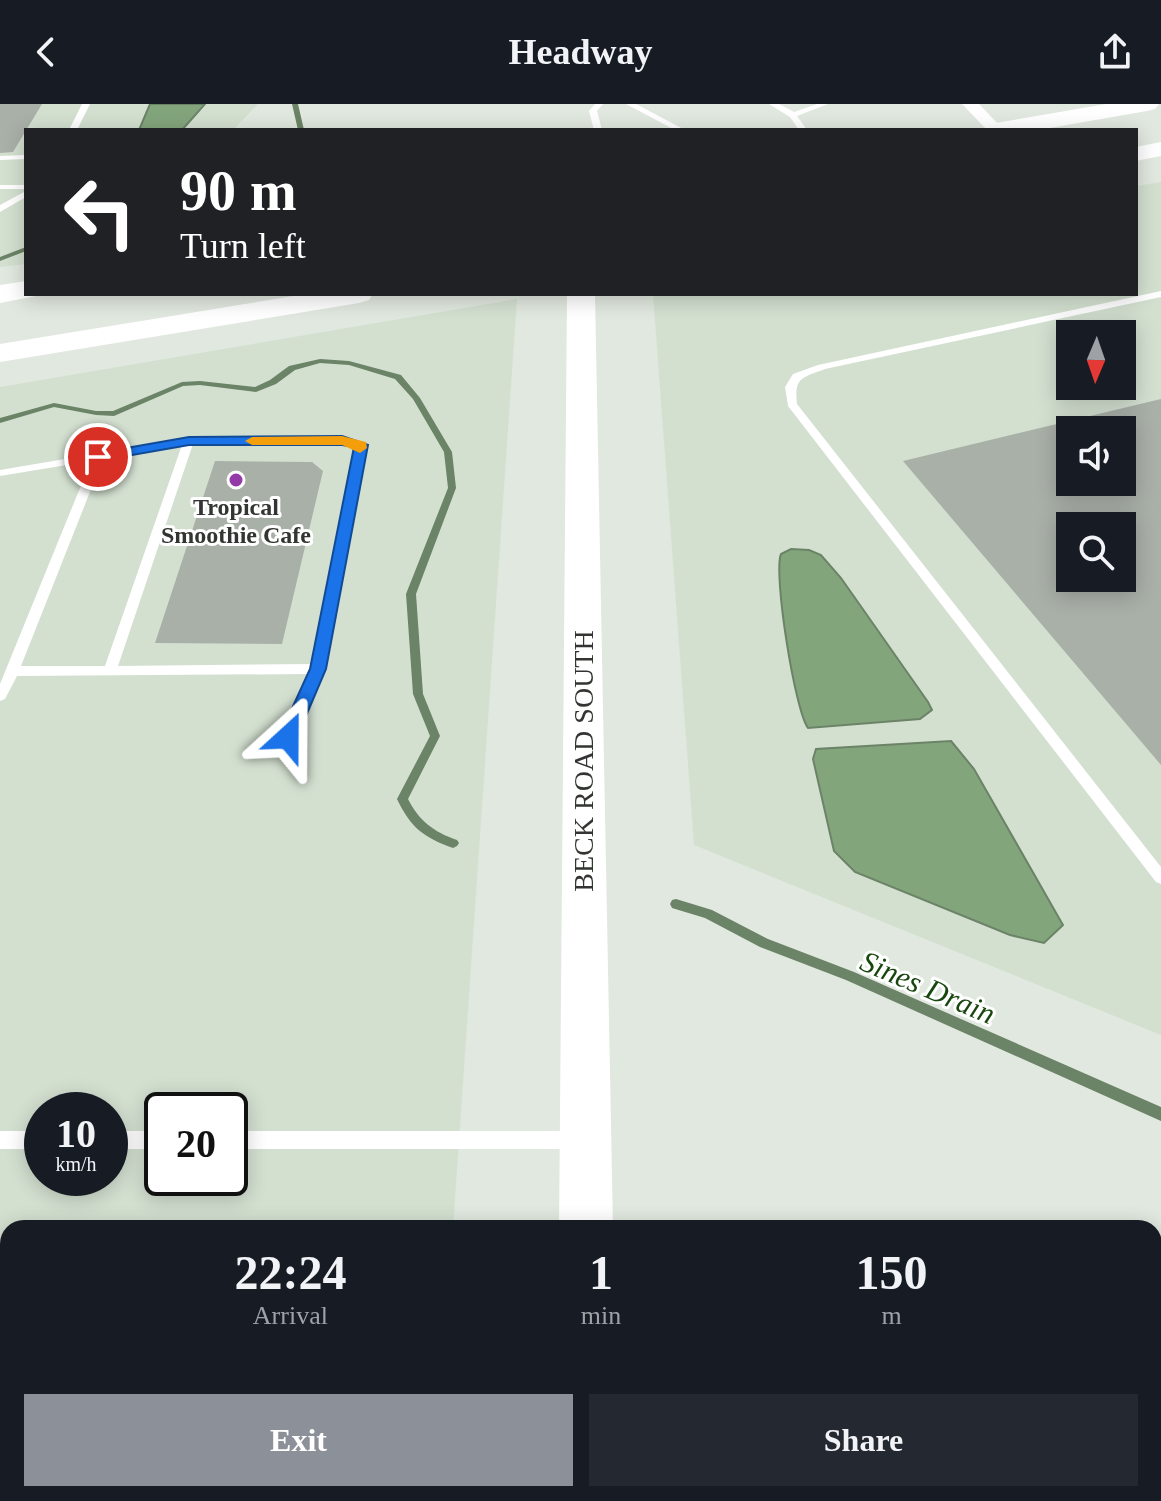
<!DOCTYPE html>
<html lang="en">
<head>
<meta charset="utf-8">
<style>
	body { margin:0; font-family:"Times New Roman",serif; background:#242831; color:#f1f3f6; height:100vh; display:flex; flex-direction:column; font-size:30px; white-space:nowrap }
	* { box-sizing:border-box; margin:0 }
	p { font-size:26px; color:#9ea1a6 }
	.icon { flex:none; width:44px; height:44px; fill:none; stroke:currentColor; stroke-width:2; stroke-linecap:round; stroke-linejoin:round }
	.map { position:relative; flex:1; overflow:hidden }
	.drawer { position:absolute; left:0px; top:1116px; width:1162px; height:282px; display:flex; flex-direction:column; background:#171b24; border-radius:24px 24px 0 0; box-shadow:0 4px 20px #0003 }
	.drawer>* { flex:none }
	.guide { position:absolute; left:24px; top:24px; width:1114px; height:168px; border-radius:0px; box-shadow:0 4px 20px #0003; background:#202124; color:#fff; overflow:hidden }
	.needle { width:52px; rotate:182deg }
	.fabs { position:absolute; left:1056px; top:216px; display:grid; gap:16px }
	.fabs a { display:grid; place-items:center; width:80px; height:80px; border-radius:0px; background:#171b24; box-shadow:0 4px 20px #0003; font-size:40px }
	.speed { position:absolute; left:24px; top:988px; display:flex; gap:16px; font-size:40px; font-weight:700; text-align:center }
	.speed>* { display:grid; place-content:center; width:104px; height:104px; border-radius:50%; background:#171b24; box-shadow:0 4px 20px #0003; line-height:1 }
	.speed small { font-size:20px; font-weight:400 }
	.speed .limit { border:4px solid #111; border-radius:12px; background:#fff; color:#111 }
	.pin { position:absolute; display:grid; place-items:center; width:68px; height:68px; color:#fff; margin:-34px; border:4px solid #fff; border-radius:50%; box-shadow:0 2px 8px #0007 }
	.me { position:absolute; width:88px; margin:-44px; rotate:24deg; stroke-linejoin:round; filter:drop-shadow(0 0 6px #0008) }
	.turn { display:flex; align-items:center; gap:28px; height:168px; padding:0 24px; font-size:36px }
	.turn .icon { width:104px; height:104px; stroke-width:2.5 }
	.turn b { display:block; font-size:56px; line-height:68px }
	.eta { display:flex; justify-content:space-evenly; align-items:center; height:136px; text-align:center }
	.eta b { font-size:48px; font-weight:700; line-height:56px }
	.button { display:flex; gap:16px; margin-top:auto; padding:16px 24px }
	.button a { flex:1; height:92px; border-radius:0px; background:#8c9099; color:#fff; font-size:32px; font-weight:700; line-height:92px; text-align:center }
	.button a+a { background:#242831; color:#f1f3f6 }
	header { display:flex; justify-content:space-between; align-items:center; height:104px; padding:0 24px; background:#171b24; font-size:36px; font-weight:700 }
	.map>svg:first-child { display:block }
</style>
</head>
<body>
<header><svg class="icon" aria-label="back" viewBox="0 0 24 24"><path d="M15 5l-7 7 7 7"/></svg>Headway<svg class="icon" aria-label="share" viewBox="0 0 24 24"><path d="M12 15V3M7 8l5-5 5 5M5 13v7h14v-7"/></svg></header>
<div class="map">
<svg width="1161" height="1397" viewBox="0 0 1161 1397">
	<rect width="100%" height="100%" fill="#e1e8df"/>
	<path fill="#d3e0d0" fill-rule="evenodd" d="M0 0H258L233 26H26V160L0 163Z
		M1161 78V931L694 741 653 190H1136V82ZM1070 230H1122V282H1070ZM1070 326H1122V378H1070ZM1070 422H1122V474H1070Z
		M517 195 453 1124H8V1390H435V1397H0V283ZM42 1006H110V1074H42ZM162 1006H230V1074H162Z"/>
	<path fill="#83a57c" stroke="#6b8366" stroke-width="2" d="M150 0H205L182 26H139Z
		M791 445 809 446 821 451 841 474 928 598 932 606 920 615 808 624C795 607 773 469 781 450Z
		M951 637 974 665 1063 821 1044 839 1010 831 855 768 834 747 813 655 816 645Z"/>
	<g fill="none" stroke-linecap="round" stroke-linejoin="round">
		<path fill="#6b8366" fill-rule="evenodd" d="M292 0H298L304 26H298Z
			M26 143V147L0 157V153Z
			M320 255 349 257 401 271 420 294 452 348 456 384 416 490 423 590 440 632 408 695C419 717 434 728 457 736L459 739 457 742 453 744C423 733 411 724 397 695L430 632 413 590 406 490 448 384 444 348 413 295 395 275 349 261 320 259 295 266 276 280 256 288 200 281 183 282 114 312 96 311 54 303 0 319V314L54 299 96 307H113L182 278 200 277 255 283 270 276 289 262Z
			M676 795 712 806 768 835 854 868 1161 1003V1017L846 876 760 843 705 814 672 804 670 800 672 796Z"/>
	</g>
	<path fill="#a9b0a8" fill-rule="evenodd" d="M0 0H42L13 48 0 49Z
		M1161 295V661L903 357ZM1070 326H1122V378H1070ZM1070 422H1122V474H1070Z
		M215 357 312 358 323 367 282 540 155 539Z"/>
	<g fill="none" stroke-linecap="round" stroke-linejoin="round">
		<path fill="#fff" fill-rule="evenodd" d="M82 0H90L77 26H69Z
			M595 0H603L597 7 602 26H594L589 7Z
			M626 0H636L685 26H675Z
			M769 0H779L794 8 817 0H828L797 12 807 26H799L790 13Z
			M26 51V55L0 56V52Z
			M0 81H26V85H0Z
			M26 87V93L0 108V101Z
			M1161 187V193L825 265C802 274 794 273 797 300L1161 763V780L1156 778 788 302 785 283 793 270 818 261Z
			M189 334H342L365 339 366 341 324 565 293 637H283L281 633 309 570 17 572 5 595 0 597V580L91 357 0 372V366ZM193 340H342L355 343 313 560 118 562ZM182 341 105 562H21L103 355Z
			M0 1027H42V1045H0Z
			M110 1027H162V1045H110Z
			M230 1027H578L584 1030 587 1036 584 1042 578 1045H230Z"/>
		<path fill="#fff" fill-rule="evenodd" d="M962 0H979L1004 26H987Z"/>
		<path fill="#fff" fill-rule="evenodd" d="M567 190H595L613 1124H559Z
			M554 1390H616V1397H554Z"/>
		<path fill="#fff" fill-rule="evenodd" d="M1106 0H1159L1155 5 1147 7 1038 26H984L987 21 996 19Z
			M1161 38V52L1136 57V43Z
			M26 177V190H38L36 192 0 199V181Z
			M306 190H373L369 196 359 199 0 258V240Z"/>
	</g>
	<path fill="#1a73e8" stroke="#114b97" stroke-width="2" d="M342 332 368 341 326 565 297 633 288 640 279 633 310 565 354 343 342 341H189L98 357 91 353 98 349 189 333Z"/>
	<path fill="#f59e0b" d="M342 332 366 338 367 344 360 349 342 341H252L245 337 252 333Z"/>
	<circle fill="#943ba7" stroke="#fff" stroke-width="3" cx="236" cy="376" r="8"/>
	<g text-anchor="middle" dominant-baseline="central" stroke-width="6" stroke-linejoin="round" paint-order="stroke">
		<g font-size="24" font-weight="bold" fill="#323531" stroke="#fff">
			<text x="236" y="403">Tropical<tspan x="236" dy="28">Smoothie Cafe</tspan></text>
		</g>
		<g font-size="28" fill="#323531" stroke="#fff">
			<text transform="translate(583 657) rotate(-90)">BECK ROAD SOUTH</text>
		</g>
		<g font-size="30" font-style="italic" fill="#18470e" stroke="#fff">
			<text transform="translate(928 883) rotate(23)">Sines Drain</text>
		</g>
	</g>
</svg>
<div class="fabs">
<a><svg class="needle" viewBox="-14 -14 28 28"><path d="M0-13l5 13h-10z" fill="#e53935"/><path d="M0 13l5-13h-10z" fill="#9ea1a6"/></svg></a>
<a><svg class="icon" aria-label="sound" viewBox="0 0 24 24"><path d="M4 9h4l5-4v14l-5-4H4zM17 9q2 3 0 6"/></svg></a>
<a><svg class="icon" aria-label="search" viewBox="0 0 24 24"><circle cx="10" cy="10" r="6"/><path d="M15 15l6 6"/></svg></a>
</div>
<div class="speed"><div>10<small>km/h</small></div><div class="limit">20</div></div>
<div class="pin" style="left:98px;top:353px;background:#d93025"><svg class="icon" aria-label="arrive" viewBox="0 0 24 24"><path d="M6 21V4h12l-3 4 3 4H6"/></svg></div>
<svg class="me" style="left:288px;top:633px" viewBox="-20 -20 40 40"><path d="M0-17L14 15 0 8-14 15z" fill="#1a73e8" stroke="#fff" stroke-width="4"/></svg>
<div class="guide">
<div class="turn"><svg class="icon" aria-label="left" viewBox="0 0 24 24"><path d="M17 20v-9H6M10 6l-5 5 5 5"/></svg><div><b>90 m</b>Turn left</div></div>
</div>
<section class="drawer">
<div class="eta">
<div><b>22:24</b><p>Arrival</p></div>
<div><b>1</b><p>min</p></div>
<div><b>150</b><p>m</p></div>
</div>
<div class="button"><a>Exit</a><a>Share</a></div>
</section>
</div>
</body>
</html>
